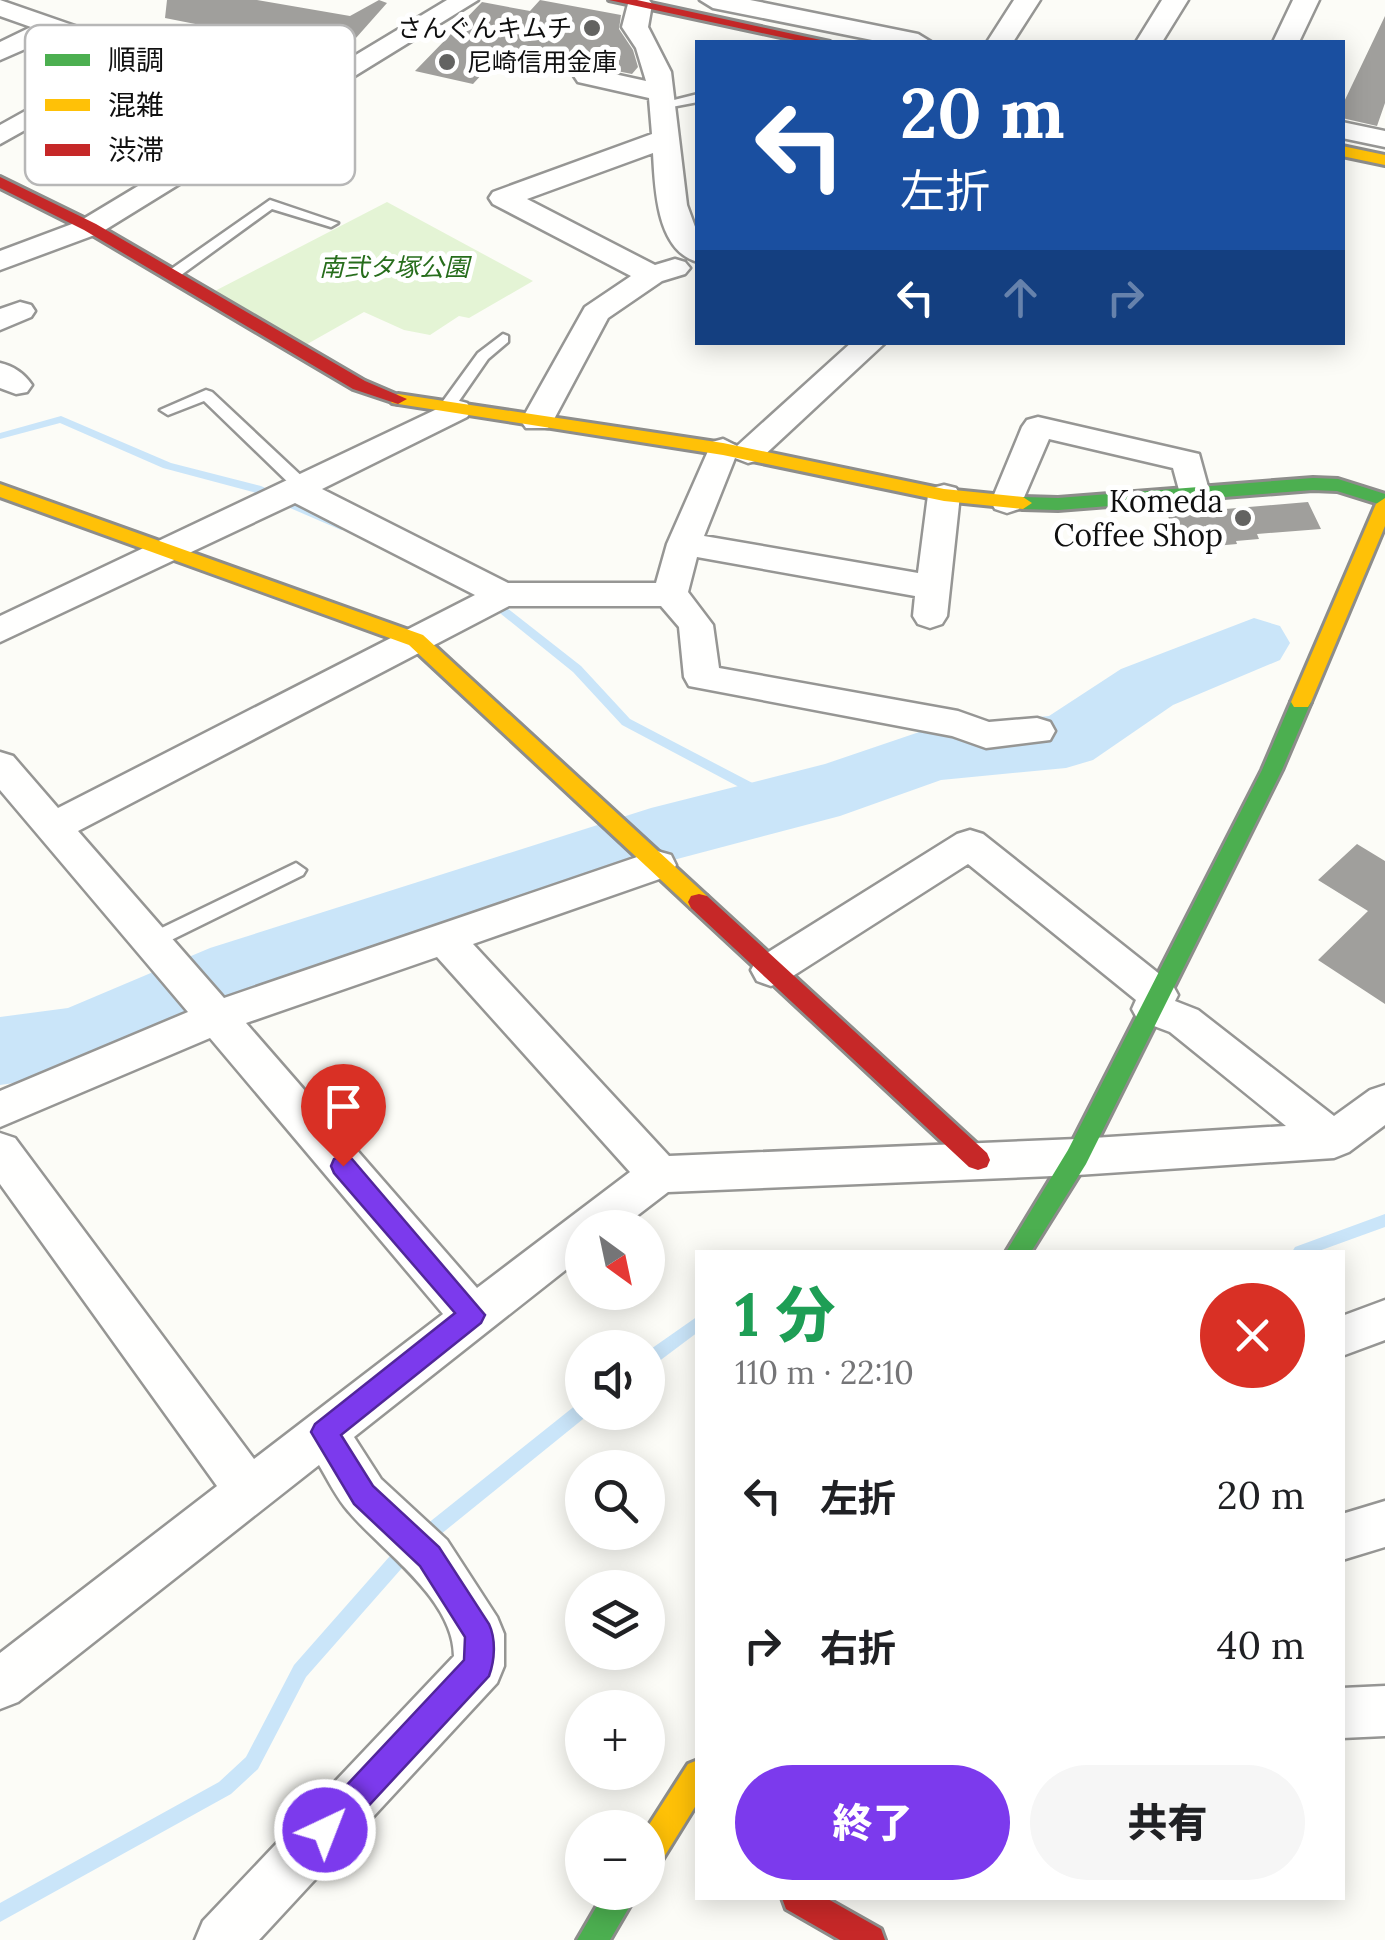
<!DOCTYPE html>
<html lang="ja">
<head>
<meta charset="utf-8">
<style>
	body { margin:0; font-family:Lora,"Noto Sans JP",serif; background:#f6f6f6; color:#202124; height:100vh; display:flex; flex-direction:column; font-size:38px; white-space:nowrap }
	* { box-sizing:border-box; margin:0 }
	p { font-size:32px; color:#757577 }
	.icon { flex:none; width:55px; height:55px; fill:none; stroke:currentColor; stroke-width:2; stroke-linecap:round; stroke-linejoin:round }
	.map { position:relative; flex:1; overflow:hidden }
	.drawer { position:absolute; left:695px; top:1250px; width:650px; height:650px; display:flex; flex-direction:column; background:#fff; border-radius:0px; box-shadow:0 5px 25px #0003 }
	.drawer>* { flex:none }
	.banner { position:absolute; left:695px; top:40px; width:650px; height:305px; border-radius:0px; box-shadow:0 5px 25px #0003; background:#1a4fa0; color:#fff; overflow:hidden }
	.needle { width:65px; rotate:147deg }
	.tools { position:absolute; left:565px; top:1210px; display:grid; gap:20px }
	.tools a { display:grid; place-items:center; width:100px; height:100px; border-radius:50%; background:#fff; box-shadow:0 5px 25px #0003; font-size:50px }
	.pin { position:absolute; display:grid; place-items:center; width:85px; height:85px; color:#fff; margin:-102px -42px; border-radius:50% 50% 50% 0; rotate:-45deg; box-shadow:0 0 10px #0007 }
	.pin .icon { rotate:45deg }
	.me { position:absolute; width:110px; margin:-55px; rotate:43deg; stroke-linejoin:round; filter:drop-shadow(0 0 8px #0008) }
	.turn { display:flex; align-items:center; gap:35px; height:210px; padding:0 40px; font-size:45px }
	.turn .icon { width:130px; height:130px; stroke-width:2.5 }
	.turn b { display:block; font-size:70px; line-height:85px }
	.lanes { display:flex; align-items:center; height:95px; padding:0 40px; background:#0003; justify-content:center; gap:50px; direction:ltr }
	.lanes .off { opacity:.35 }
	.round { display:grid; place-items:center; flex:none; width:105px; height:105px; border-radius:52px; background:#f6f6f6 }
	.head { display:flex; align-items:center; justify-content:space-between; height:170px; padding:0 40px }
	h1 { font-size:60px; font-weight:800; line-height:75px; color:#1e9e55 }
	.cta { display:flex; gap:20px; margin-top:auto; padding:20px 40px }
	.cta a { flex:1; height:115px; border-radius:60px; background:#7c3aed; color:#fff; font-size:40px; font-weight:800; line-height:115px; text-align:center }
	.cta a+a { background:#f6f6f6; color:#202124 }
	ul { padding:0; list-style:none }
	li { display:flex; align-items:center; gap:30px; height:150px; padding:0 40px }
	li div { flex:1 }
	li b { display:block; font-size:38px }
	li em { font-style:normal }
	.map>svg:first-child { display:block }
</style>
</head>
<body>
<div class="map">
<svg width="1385" height="1940" viewBox="0 0 1385 1940">
	<rect width="100%" height="100%" fill="#fcfcf7"/>
	<path fill="#e4f4d5" d="M387 202 533 281 469 318 459 316 430 335 404 330 364 312 302 347 211 293Z"/>
	<g fill="none" stroke-linecap="round" stroke-linejoin="round">
		<path fill="#cae5f9" fill-rule="evenodd" d="M61 416 171 463 261 486 351 527 349 530H341L253 492 163 468 60 423 0 439V433Z
			M489 594 581 666 630 719 785 800 786 803 785 806H775L622 725 573 672 485 601 483 598Z
			M1385 1214V1227L1316 1252H1292L1295 1247Z
			M698 1316V1332L654 1365 648 1367V1351Z
			M582 1403V1412H589L588 1415 409 1560 306 1677 258 1769 231 1794 0 1922V1903L219 1782 246 1757 294 1665 397 1548 576 1405Z"/>
		<path fill="#cae5f9" fill-rule="evenodd" d="M1254 618 1280 626 1290 643 1280 660 1173 705 1093 760 1066 768 941 780 840 816 662 863 268 994 107 1064 77 1074 0 1085V1017L68 1008 210 948 651 808 825 764 934 727 1049 716 1121 669Z"/>
	</g>
	<path fill="#a09f9c" d="M167 0H257L350 16 379 0 387 3 332 65 211 138 171 120 301 45 165 18Z
		M540 0 621 15 619 29 633 50 638 67 632 74 505 49 473 84 415 71 482 2 530 11Z
		M1385 16V103L1377 126 1342 118V106Z
		M1308 502 1321 529 1257 534 1259 539 1236 541 1237 544 1182 549 1167 514Z
		M1357 844 1385 861V1004L1318 960 1368 911 1318 880Z"/>
	<g fill="none" stroke-linecap="round" stroke-linejoin="round">
		<g stroke="#969694" stroke-width="5">
			<path id="lane" d="M698 94V102L661 109 654 105Z
				M270 200 338 223 331 227 272 209 177 278H167V272Z
				M503 334 508 336V342L488 359 452 411H440L438 408 478 353Z
				M206 390 212 392 308 482V490H296L204 401 168 415 160 410Z
				M296 863 306 870 303 875 157 947 150 950 140 942 143 937Z"/>
		</g>
		<g stroke="#969694" stroke-width="5">
			<path id="street" d="M0 0 150 52 154 58 0 144V125L119 59 55 36 0 60V42L31 27 0 16Z
				M447 0H478L100 233 0 270V251L80 221Z
				M629 0H649L652 4 648 27 671 72 687 205 698 235V262C656 251 655 187 653 153L527 199 655 265 675 259 685 262 690 268 685 274 662 281 608 318 553 421 548 428H526L521 421 585 307 631 276 493 204 489 198 493 192 652 134 649 98 578 82 574 76 587 68 646 81 636 48 622 27Z
				M700 0H750L918 34 931 42H882L713 8Z
				M1014 0H1040L1013 42H987Z
				M1162 0H1188L1162 42H1136Z
				M1293 0H1319L1299 42H1273Z
				M1342 122 1385 131V147L1342 138Z
				M20 302 31 305 35 311 31 317 0 330V309Z
				M852 342H886L759 460 748 463 735 458 704 536 918 573 928 495 932 488 944 485 956 488 960 495 947 616 942 624 930 628 918 624 913 616 915 596 697 557 688 592 713 625 719 668 958 711 989 722 1037 718 1050 722 1055 731 1050 740 986 748 952 736 689 686 684 677 679 627 661 606H509L78 831 224 998 643 855 657 851 671 855 676 865 671 875 473 944 669 1156 1077 1139 1286 1126 1170 1032 1138 1020 1132 1009 1136 1000 968 864 785 981 771 986 757 981 751 970 757 959 957 834 970 830 983 834 1172 984 1178 995 1175 1001 1198 1010 1334 1116 1370 1090 1385 1085V1125L1349 1152 1334 1158 1077 1175 668 1192 621 1228H582V1257L354 1437 381 1479 447 1540 497 1617 504 1634V1666L497 1683 259 1940H195L203 1921 454 1656C454 1599 382 1551 349 1512 337 1499 328 1480 319 1465L18 1702 0 1709V1653L217 1486 0 1184V1133L15 1138 254 1459 443 1314 210 1038 0 1127V1091L188 1012 0 790V752L13 756 58 808 475 595 295 503 0 642V616L456 400 467 403 472 410 467 417 322 489 508 583H656L667 544 712 442 723 439 737 446ZM437 957 630 1172 477 1288 246 1023Z
				M0 363C13 366 24 373 32 385L27 392 16 394 0 388Z
				M1038 417 1199 454 1210 494 1206 501 1194 504 1182 501 1173 468 1049 439 1019 509 1007 513 995 509 991 502 1022 427 1027 420Z
				M1385 1300V1340L1342 1356V1316Z
				M1385 1501V1547L1342 1560V1514Z
				M1385 1686V1736L1342 1738V1688Z"/>
		</g>
		<g stroke="#8d8d8b" stroke-width="6">
			<path id="fast" d="M1313 478 1338 479 1385 494V506L1337 491 1313 490 1058 510 1023 509 1014 503 1023 497 1058 498Z
				M1301 695 1311 702 1282 770 1086 1164 1031 1252H1006L1068 1150 1262 770 1291 702Z
				M605 1892H638L610 1940H577Z"/>
		</g>
		<g stroke="#8d8d8b" stroke-width="6">
			<path id="slow" d="M1342 146 1385 155V165L1342 156Z
				M398 394 723 443 944 489 1023 497 1032 503 1023 509 944 501 723 455 392 403 389 399Z
				M0 484 423 635 707 896 710 902 707 908H691L409 645 0 497Z
				M1385 498V526L1311 702 1308 707H1294L1291 702 1376 504Z
				M698 1760V1802L659 1865 648 1869 647 1828 688 1764Z"/>
		</g>
		<g stroke="#8d8d8b" stroke-width="6">
			<path id="jam" d="M609 0H637L830 42H804Z
				M0 177 96 224 365 381 407 399 398 404 353 389 84 230 0 188Z
				M699 894 707 896 987 1153 990 1160 987 1167 978 1170 969 1167 691 908 688 902 691 896Z
				M782 1898H826L881 1929 885 1940H840L786 1909Z"/>
		</g>
		<use href="#lane" fill="#fffffe" fill-rule="evenodd"/>
		<use href="#street" fill="#fffffe" fill-rule="evenodd"/>
		<use href="#fast" fill="#4caf50" fill-rule="evenodd"/>
		<use href="#slow" fill="#ffc107" fill-rule="evenodd"/>
		<use href="#jam" fill="#c62828" fill-rule="evenodd"/>
	</g>
	<path fill="#7c3aed" stroke="#51269a" stroke-width="2.5" d="M343 1156 352 1159 485 1315 481 1323 341 1435 373 1486 439 1547 489 1624C496 1639 495 1660 489 1676L336 1841 325 1845 314 1841 310 1830 314 1820 464 1660 465 1637 420 1566 354 1504 311 1432 315 1424 455 1313 334 1173 331 1166 334 1159Z"/>
	<g fill="#636361" stroke="#fff" stroke-width="4">
		<circle cx="592" cy="28" r="10"/>
		<circle cx="447" cy="62" r="10"/>
		<circle cx="1243" cy="518" r="10"/>
	</g>
	<g text-anchor="middle" dominant-baseline="central" stroke-width="10" stroke-linejoin="round" paint-order="stroke">
		<g font-size="25" fill="#101010" stroke="#fff" text-anchor="end">
			<text x="572" y="28">さんぐんキムチ</text>
			<text x="467" y="62" text-anchor="start">尼崎信用金庫</text>
		</g>
		<g font-size="25" font-style="italic" fill="#276d1c" stroke="#fff">
			<text x="394" y="267">南弐タ塚公園</text>
		</g>
		<g font-size="30" fill="#101010" stroke="#fff" text-anchor="end">
			<text x="1223" y="501">Komeda<tspan x="1223" dy="34">Coffee Shop</tspan></text>
		</g>
	</g>
	<rect x="25" y="25" width="330" height="160" rx="15" fill="#fff" stroke="#b7b7b7" stroke-width="2.5"/>
	<rect x="45" y="54" width="45" height="12" fill="#4caf50"/>
	<rect x="45" y="99" width="45" height="12" fill="#ffc107"/>
	<rect x="45" y="144" width="45" height="12" fill="#c62828"/>
	<g font-size="28" fill="#101010">
		<text x="108" y="70">順調</text>
		<text x="108" y="115">混雑</text>
		<text x="108" y="160">渋滞</text>
	</g>
</svg>
<div class="tools">
<a><svg class="needle" viewBox="-14 -14 28 28"><path d="M0-13l5 13h-10z" fill="#e53935"/><path d="M0 13l5-13h-10z" fill="#757577"/></svg></a>
<a><svg class="icon" aria-label="sound" viewBox="0 0 24 24"><path d="M4 9h4l5-4v14l-5-4H4zM17 9q2 3 0 6"/></svg></a>
<a><svg class="icon" aria-label="search" viewBox="0 0 24 24"><circle cx="10" cy="10" r="6"/><path d="M15 15l6 6"/></svg></a>
<a><svg class="icon" aria-label="layers" viewBox="0 0 24 24"><path d="M12 4l9 5-9 5-9-5zM3 14l9 5 9-5"/></svg></a>
<a>+</a>
<a>−</a>
</div>
<div class="pin" style="left:343px;top:1166px;background:#d93025"><svg class="icon" aria-label="arrive" viewBox="0 0 24 24"><path d="M6 21V4h12l-3 4 3 4H6"/></svg></div>
<svg class="me" style="left:325px;top:1830px" viewBox="-20 -20 40 40"><circle r="17" fill="#7c3aed" stroke="#fff" stroke-width="3"/><path d="M0-11L8 9 0 5-8 9z" fill="#fff"/></svg>
<div class="banner">
<div class="turn"><svg class="icon" aria-label="left" viewBox="0 0 24 24"><path d="M17 20v-9H6M10 6l-5 5 5 5"/></svg><div><b>20 m</b>左折</div></div>
<div class="lanes"><svg class="icon" aria-label="left" viewBox="0 0 24 24"><path d="M17 20v-9H6M10 6l-5 5 5 5"/></svg><svg class="icon off" aria-label="ahead" viewBox="0 0 24 24"><path d="M12 20V5M6 11l6-6 6 6"/></svg><svg class="icon off" aria-label="right" viewBox="0 0 24 24"><path d="M7 20v-9h11M14 6l5 5-5 5"/></svg></div>
</div>
<section class="drawer">
<div class="head"><div><h1>1 分</h1><p>110 m · 22:10</p></div><a class="round" style="background:#d93025;color:#fff"><svg class="icon" aria-label="close" viewBox="0 0 24 24"><path d="M6 6l12 12M18 6L6 18"/></svg></a></div>
<ul>
<li><svg class="icon" aria-label="left" viewBox="0 0 24 24"><path d="M17 20v-9H6M10 6l-5 5 5 5"/></svg><div><b>左折</b></div><em>20 m</em></li>
<li><svg class="icon" aria-label="right" viewBox="0 0 24 24"><path d="M7 20v-9h11M14 6l5 5-5 5"/></svg><div><b>右折</b></div><em>40 m</em></li>
</ul>
<div class="cta"><a>終了</a><a>共有</a></div>
</section>
</div>
</body>
</html>
